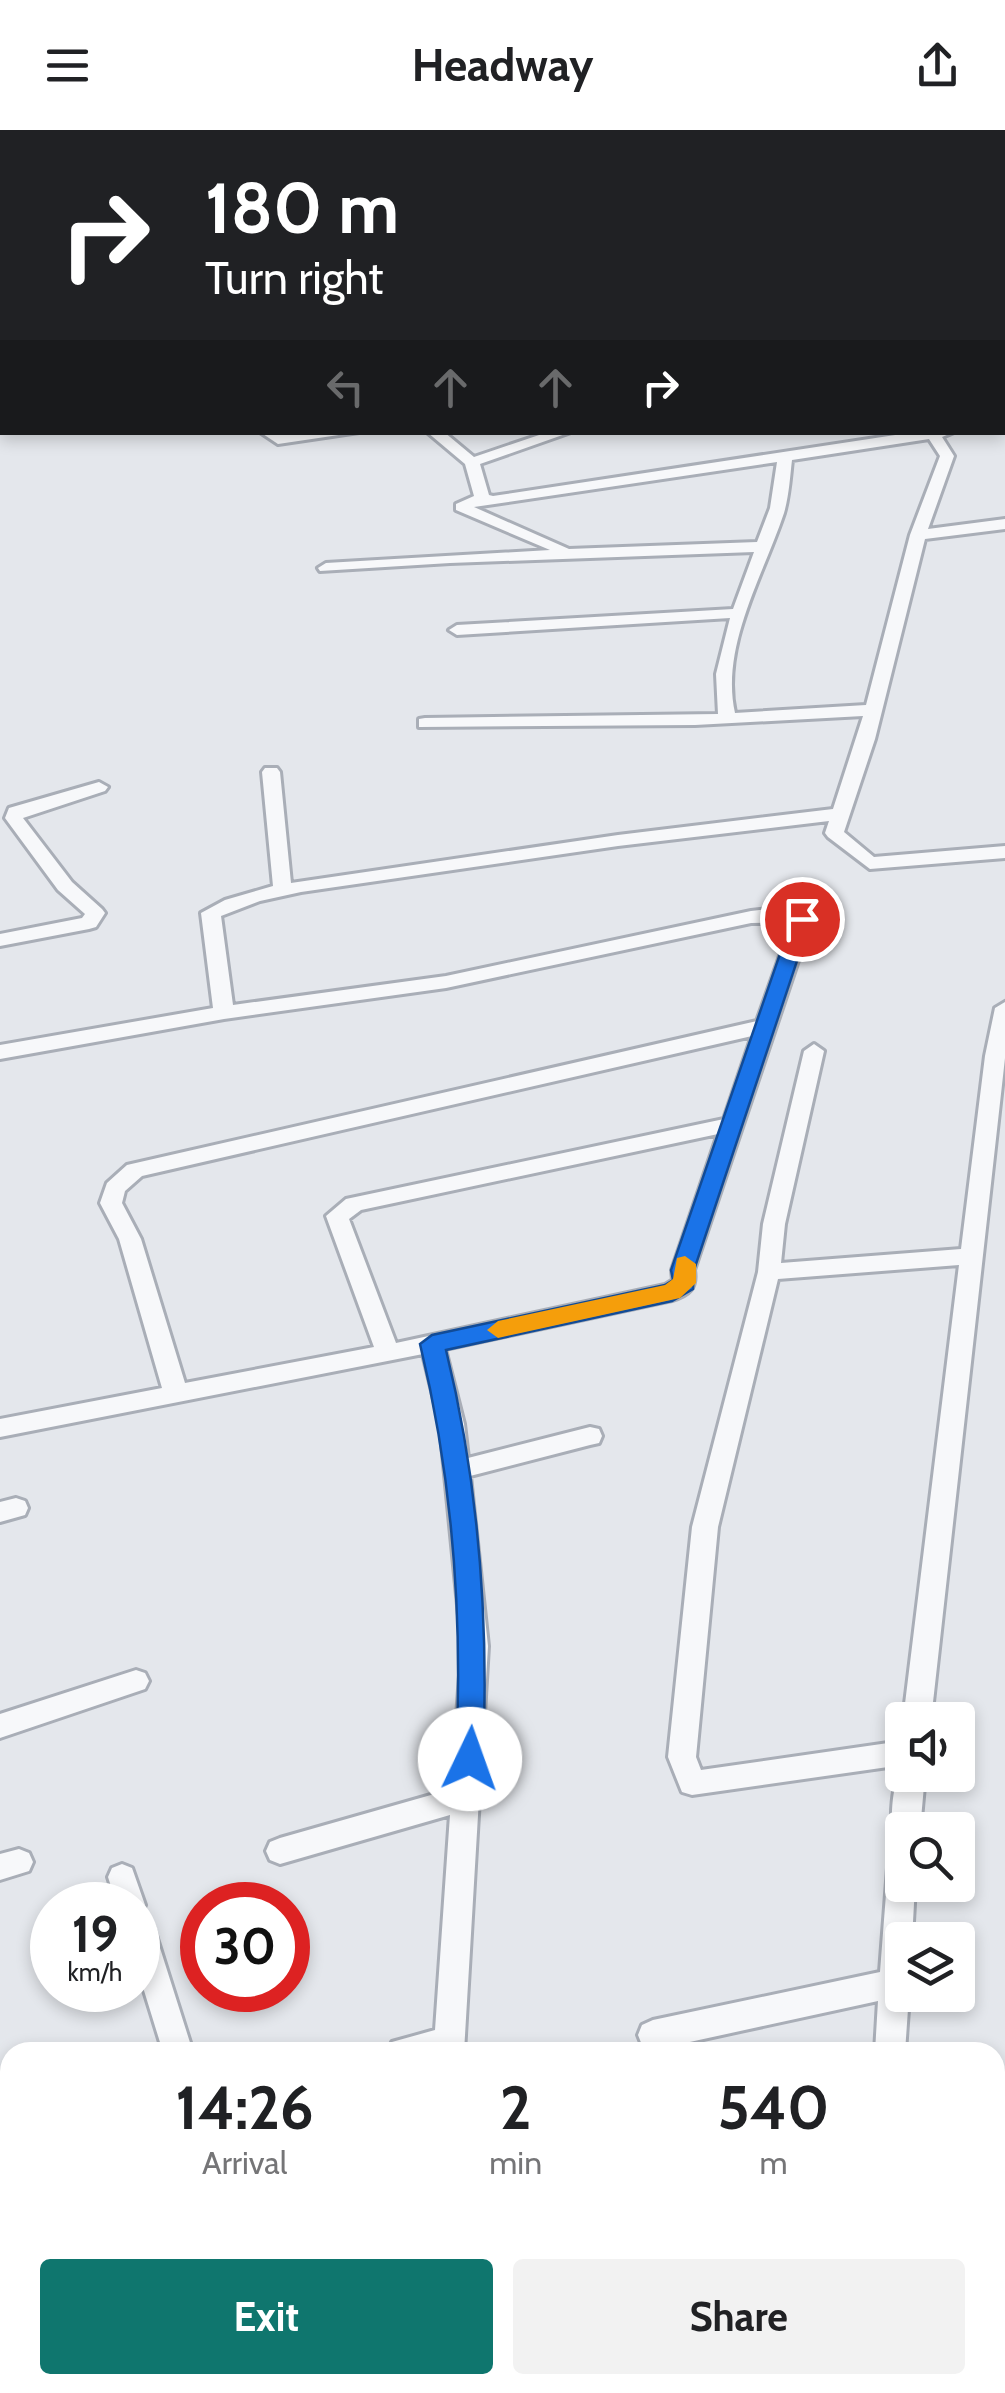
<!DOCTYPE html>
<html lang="en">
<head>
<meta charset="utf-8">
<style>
	body { margin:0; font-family:Cabin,sans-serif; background:#f2f2f2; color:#202124; height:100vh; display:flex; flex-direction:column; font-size:38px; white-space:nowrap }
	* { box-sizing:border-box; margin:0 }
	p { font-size:32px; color:#757577 }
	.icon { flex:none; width:55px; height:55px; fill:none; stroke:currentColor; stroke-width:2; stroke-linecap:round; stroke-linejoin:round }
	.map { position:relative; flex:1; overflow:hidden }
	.sheet { position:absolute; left:0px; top:1912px; width:1005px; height:352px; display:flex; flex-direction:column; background:#fff; border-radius:30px 30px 0 0; box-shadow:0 5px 15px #0003 }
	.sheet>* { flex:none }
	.hud { position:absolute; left:0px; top:0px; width:1005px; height:305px; box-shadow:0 5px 15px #0003; background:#202124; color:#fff; overflow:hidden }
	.controls { position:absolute; left:885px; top:1572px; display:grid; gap:20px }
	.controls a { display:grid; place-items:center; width:90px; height:90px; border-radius:10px; background:#fff; box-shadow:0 5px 15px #0003; font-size:50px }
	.speed { position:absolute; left:30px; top:1752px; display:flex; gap:20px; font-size:50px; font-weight:700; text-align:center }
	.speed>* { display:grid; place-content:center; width:130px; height:130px; border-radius:50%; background:#fff; box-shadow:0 5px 15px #0003; line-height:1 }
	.speed small { font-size:25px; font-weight:400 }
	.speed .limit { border:15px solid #d22; background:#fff; color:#111 }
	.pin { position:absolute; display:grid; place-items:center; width:85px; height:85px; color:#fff; margin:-42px; border:5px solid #fff; border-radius:50%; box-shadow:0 2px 10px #0007 }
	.me { position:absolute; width:110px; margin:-55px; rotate:3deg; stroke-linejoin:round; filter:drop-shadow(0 0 8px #0008) }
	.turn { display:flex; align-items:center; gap:35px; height:210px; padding:0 40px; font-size:45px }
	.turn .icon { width:130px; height:130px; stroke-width:2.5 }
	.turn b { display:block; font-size:70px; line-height:85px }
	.lanes { display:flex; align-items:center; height:95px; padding:0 40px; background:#0003; justify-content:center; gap:50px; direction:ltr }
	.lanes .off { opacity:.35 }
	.eta { display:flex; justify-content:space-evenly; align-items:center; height:170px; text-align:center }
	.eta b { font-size:60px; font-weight:700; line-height:70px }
	.action { display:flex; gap:20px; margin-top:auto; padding:20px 40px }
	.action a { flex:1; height:115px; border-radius:10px; background:#0f766e; color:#fff; font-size:40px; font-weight:700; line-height:115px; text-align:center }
	.action a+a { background:#f2f2f2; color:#202124 }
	header { display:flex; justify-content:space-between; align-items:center; height:130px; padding:0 40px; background:#fff; font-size:45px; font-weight:700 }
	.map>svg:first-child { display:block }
</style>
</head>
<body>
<header><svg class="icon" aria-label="menu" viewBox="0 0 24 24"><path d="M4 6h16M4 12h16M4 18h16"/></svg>Headway<svg class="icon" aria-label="share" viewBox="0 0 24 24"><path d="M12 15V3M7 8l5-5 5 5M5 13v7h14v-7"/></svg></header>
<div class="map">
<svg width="1005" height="2263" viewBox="0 0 1005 2263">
	<rect width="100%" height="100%" fill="#e4e7ec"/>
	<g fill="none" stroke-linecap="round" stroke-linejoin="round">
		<g stroke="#a9aeb7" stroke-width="6">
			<path id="minor" d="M83 0H99L101 2H85Z
				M2 94V102L0 103V95Z
				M0 186H2V194H0Z
				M1002 289H1005L1002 298Z
				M260 302 281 305 359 302 278 314Z
				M427 302H444L474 327 548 302H571L480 334 489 365 493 366 915 302H954L942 307 954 326 928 399 1005 389V399L925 409 875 609 844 702 874 727 1005 716V728L870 739 828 707 825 703 829 691 618 716 301 762 260 771 221 786 233 875 446 846 751 781 787 777 812 789 694 1140C697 1158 689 1165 672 1170L445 1219 464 1294 468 1328 590 1297 599 1299 602 1306 599 1313 590 1315 470 1346 488 1516 464 1922H388L392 1912 435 1900 450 1685 280 1734 270 1730 266 1721 270 1712 280 1708 452 1659 462 1516 440 1294 423 1224 0 1307V1289L162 1258 119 1109 100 1073 107 1053 127 1035 757 891 792 792 751 793 446 858 224 889 0 929V915L213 878 201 783 225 770 273 756 262 642 265 638H277L280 642 291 753 618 705 833 679 863 586 695 595 419 597V589L425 588 718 584 716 544 730 488 457 505 449 500 457 495 733 479 754 422 450 433 320 441 318 438 326 433 550 420 456 380V374L474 366 465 334ZM929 309 940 326 910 405 866 575 735 583C720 516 764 444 784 383 789 366 790 347 792 330ZM777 332 770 378 757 412 569 419 474 377ZM752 906 724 989 346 1069 326 1086 374 1217 185 1253 141 1109 122 1073 125 1061 142 1046ZM718 1004 672 1140 673 1150 665 1155 396 1213 349 1089 361 1080Z
				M99 652 108 657 105 661 23 688 72 752 102 779 105 783 96 797 89 799 0 816V804L82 788 85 784 58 760 5 688 9 678Z
				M1005 872V928L931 1590H903L959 1135 778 1149 718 1397 696 1627 701 1640 902 1611V1635L692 1665 682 1662 668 1627 692 1397 758 1142 763 1094 804 921 814 914 824 921 785 1094 781 1133 961 1119 985 926 995 878Z
				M16 1368 25 1371 28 1378 25 1385 0 1392V1372Z
				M136 1540 145 1543 149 1551 145 1559 0 1608V1584Z
				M902 1636V1645H925L920 1700H902V1711L896 1709C888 1692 893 1652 902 1636Z
				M19 1719 29 1723 33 1732 29 1741 0 1750V1724Z
				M902 1725V1755H915L912 1810H902V1865H909L905 1922H875L878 1871 653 1920 642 1915 638 1905 642 1895 653 1890 880 1842 888 1738 892 1729Z
				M122 1734 132 1738 145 1775 141 1784 148 1786 153 1796 193 1922H163L138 1841V1775H117L108 1747 112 1738Z
				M333 2255H386L382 2263H330Z
				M399 2255H433V2263H399Z
				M854 2255H888L887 2263H853Z"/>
		</g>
		<use href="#minor" fill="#f7f8fa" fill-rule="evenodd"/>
	</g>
	<path fill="#1a73e8" stroke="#114b97" stroke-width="2.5" d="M802 783 811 789 694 1140 693 1159 672 1171 446 1220C479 1354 489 1492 483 1629L479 1638 470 1641 460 1638 456 1629C463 1490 453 1350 420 1214L432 1205 665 1155 673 1150 671 1140 792 789Z"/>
	<path fill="#f59e0b" d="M685 1126 696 1134V1153L680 1168 498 1208 487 1200 498 1191 665 1155 673 1149 677 1128Z"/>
</svg>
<div class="controls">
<a><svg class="icon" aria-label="sound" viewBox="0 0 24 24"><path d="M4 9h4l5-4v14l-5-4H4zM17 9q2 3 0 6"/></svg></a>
<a><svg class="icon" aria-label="search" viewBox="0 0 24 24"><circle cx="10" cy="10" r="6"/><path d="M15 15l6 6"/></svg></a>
<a><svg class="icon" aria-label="layers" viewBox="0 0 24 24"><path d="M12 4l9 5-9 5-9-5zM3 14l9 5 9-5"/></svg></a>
</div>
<div class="speed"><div>19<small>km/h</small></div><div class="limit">30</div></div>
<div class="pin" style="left:802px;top:789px;background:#d93025"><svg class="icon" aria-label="arrive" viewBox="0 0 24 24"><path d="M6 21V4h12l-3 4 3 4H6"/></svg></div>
<svg class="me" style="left:470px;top:1629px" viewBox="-20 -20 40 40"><circle r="19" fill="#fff"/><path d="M0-13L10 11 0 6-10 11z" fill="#1a73e8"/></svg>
<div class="hud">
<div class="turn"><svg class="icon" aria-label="right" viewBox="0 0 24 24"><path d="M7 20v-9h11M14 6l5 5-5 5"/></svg><div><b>180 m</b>Turn right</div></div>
<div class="lanes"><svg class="icon off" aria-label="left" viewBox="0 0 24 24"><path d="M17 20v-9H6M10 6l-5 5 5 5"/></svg><svg class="icon off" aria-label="ahead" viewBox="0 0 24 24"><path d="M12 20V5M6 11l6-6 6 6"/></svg><svg class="icon off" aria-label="ahead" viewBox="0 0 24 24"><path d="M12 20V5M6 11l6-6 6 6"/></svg><svg class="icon" aria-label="right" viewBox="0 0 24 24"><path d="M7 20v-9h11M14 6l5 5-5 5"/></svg></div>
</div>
<section class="sheet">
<div class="eta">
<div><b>14:26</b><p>Arrival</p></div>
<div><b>2</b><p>min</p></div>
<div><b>540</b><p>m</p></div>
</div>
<div class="action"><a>Exit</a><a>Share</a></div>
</section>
</div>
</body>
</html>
